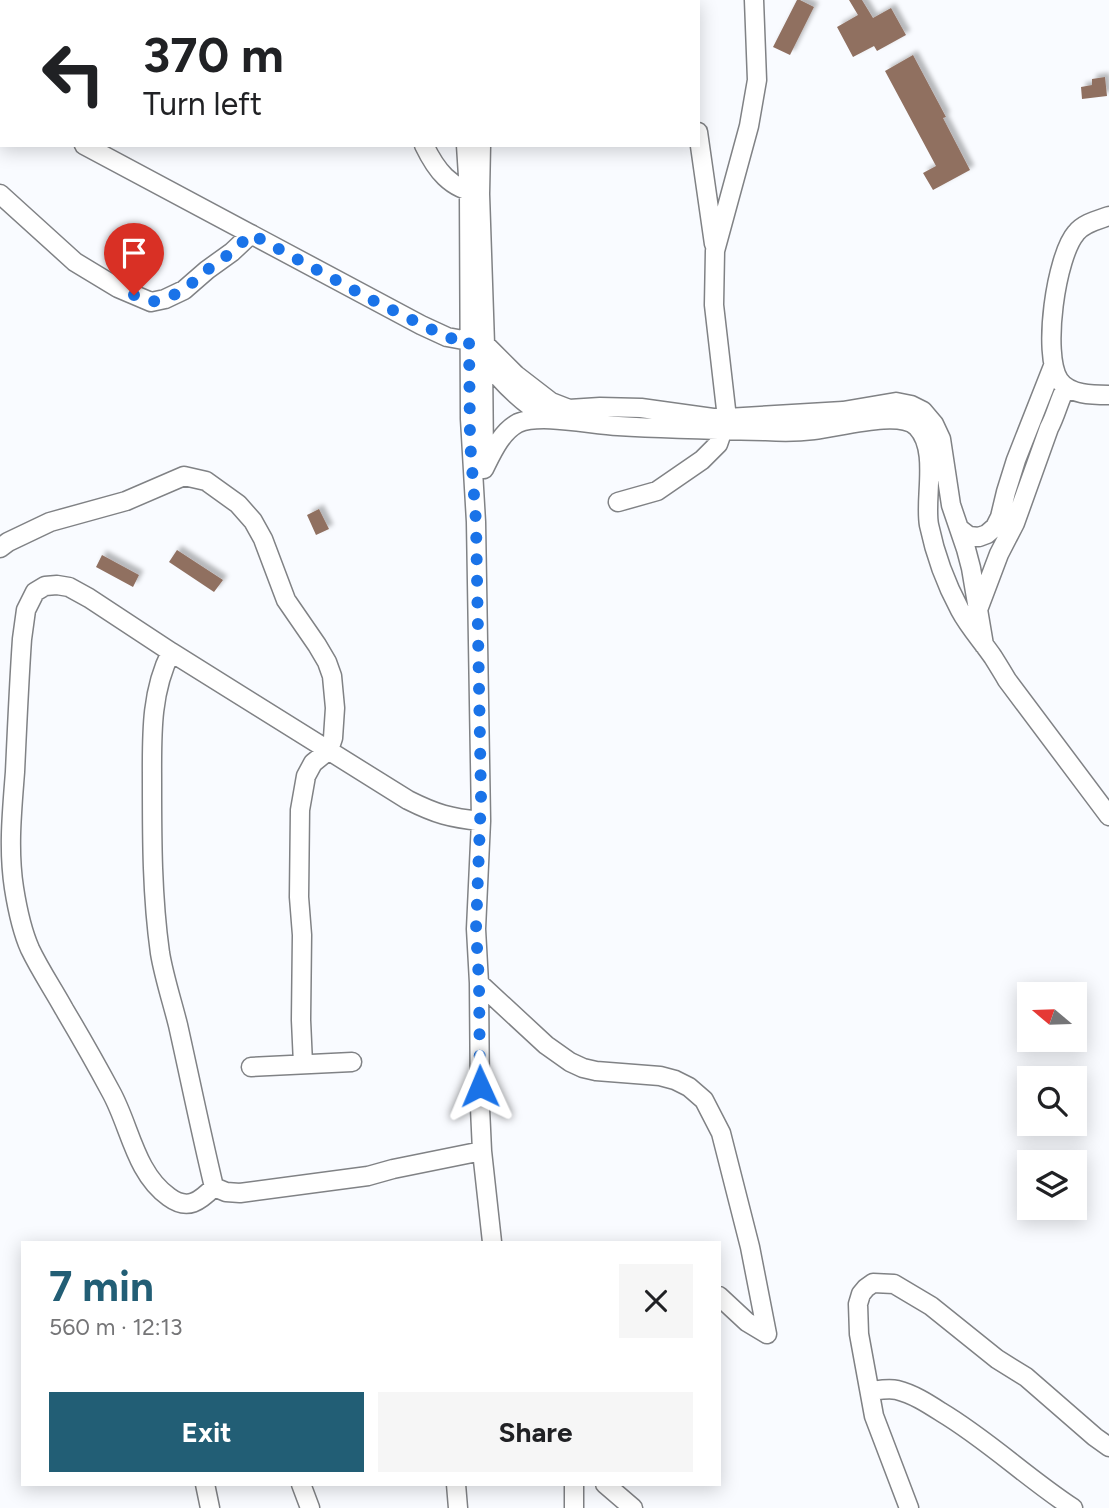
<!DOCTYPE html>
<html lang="en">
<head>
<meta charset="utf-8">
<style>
	body { margin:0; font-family:Figtree,sans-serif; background:#f6f6f6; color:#202124; height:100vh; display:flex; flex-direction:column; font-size:26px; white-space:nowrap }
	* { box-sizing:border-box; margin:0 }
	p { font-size:23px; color:#757577 }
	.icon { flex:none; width:38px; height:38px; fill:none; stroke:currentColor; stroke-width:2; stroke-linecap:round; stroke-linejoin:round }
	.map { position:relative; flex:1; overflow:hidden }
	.drawer { position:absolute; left:21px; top:1241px; width:700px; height:245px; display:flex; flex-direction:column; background:#fff; border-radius:0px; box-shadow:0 4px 18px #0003 }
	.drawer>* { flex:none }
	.top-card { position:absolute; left:0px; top:0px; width:700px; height:147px; box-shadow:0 4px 18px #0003; background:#fff; color:#202124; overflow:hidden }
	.needle { width:46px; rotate:289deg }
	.fabs { position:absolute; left:1017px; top:982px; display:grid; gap:14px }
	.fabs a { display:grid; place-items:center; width:70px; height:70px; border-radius:0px; background:#fff; box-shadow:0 4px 18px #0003; font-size:35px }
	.pin { position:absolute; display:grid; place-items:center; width:60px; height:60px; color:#fff; margin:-72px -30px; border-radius:50% 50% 50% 0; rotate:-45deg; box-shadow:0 0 7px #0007 }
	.pin .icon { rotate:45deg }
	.me { position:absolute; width:77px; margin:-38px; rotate:359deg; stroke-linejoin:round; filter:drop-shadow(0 0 5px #0008) }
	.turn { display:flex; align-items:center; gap:24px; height:147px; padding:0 28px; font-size:32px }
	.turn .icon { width:91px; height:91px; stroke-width:2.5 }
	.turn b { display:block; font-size:49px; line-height:60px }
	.round { display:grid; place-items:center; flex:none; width:74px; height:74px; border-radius:0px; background:#f6f6f6 }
	.summary { display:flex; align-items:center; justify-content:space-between; height:119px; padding:0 28px }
	h1 { font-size:42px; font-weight:700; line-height:52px; color:#225e75 }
	.action { display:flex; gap:14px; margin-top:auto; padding:14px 28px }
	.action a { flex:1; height:80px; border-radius:0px; background:#225e75; color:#fff; font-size:28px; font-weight:700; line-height:80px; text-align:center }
	.action a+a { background:#f6f6f6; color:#202124 }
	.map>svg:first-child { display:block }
</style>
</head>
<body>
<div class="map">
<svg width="1109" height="1508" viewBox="0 0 1109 1508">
	<defs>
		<filter id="shadow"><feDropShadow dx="4.5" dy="-4.5" stdDeviation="2" flood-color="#0004"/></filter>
	</defs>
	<rect width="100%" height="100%" fill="#f9fbff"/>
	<path fill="#907061" filter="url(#shadow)" d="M797 0H800L814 7 790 55 773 47Z
		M849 0H862L873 18 891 8 906 35 877 51 874 46 853 57 837 27 858 15Z
		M913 55 946 117 943 118 970 170 933 190 923 173 936 166 885 71Z
		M1105 77 1107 96 1082 99 1081 87 1092 85V79Z
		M319 509 329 529 316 535 307 515Z
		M177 550 223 580 214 592 169 562Z
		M102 555 139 575 133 587 96 567Z"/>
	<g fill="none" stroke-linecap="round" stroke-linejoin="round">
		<g stroke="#808285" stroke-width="21">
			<path id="minor" d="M118 0 119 2
				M480 0V2
				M685 0V2
				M12 2 13 0
				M389 2V0
				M465 2V0
				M0 18 2 16
				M0 76 2 77
				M0 96 2 98
				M698 132 714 244
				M84 145 421 325 447 337 485 344 516 375 551 402 569 409 600 407 641 408 713 418H727L843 411 896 402 911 405 923 411 934 424 941 439 951 505 966 549 971 568 984 645
				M424 145C436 170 450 189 479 193
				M466 145 469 192 470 419 476 522 481 821 476 929 479 983 480 1108 482 1151 492 1242
				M481 145 480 194 485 344 483 358 484 463
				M0 194 75 262 118 288 151 302 165 299 184 290 207 270 232 252 251 234
				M1109 216C1098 220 1084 223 1076 233 1056 256 1042 354 1059 380 1069 395 1093 395 1109 395
				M480 354C499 380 520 402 548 418
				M484 469C492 453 501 432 518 423 541 413 592 425 618 426 667 429 717 430 766 431 782 432 798 432 814 430 838 428 899 409 917 427 939 450 924 498 929 525 935 554 946 584 960 610 969 627 982 641 993 657 998 665 1003 673 1007 680L1109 816
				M618 502 657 491 702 460 718 444 727 418 714 305 715 251 749 126 757 80 754 0
				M960 529 969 536 979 537 987 534 995 527 1000 517 1006 492 1016 460 1053 366
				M0 548 8 542 50 522 126 501 184 476 206 481 238 504 253 521 263 539 286 600 317 645 327 662 332 676 335 708 333 738 329 750 313 763 306 776 300 810 299 897 302 935 301 1020 303 1064
				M979 607 999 554 1015 523 1049 428C1056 415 1059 400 1066 387
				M171 652C150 693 152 738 152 783 152 840 152 896 160 953 164 977 172 1001 178 1025 190 1079 201 1133 214 1187
				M479 983 546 1045 570 1062 583 1068 596 1071 660 1076 675 1080 689 1087 704 1100 721 1133 750 1247 767 1334
				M251 1067 352 1062
				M214 1187C200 1201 188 1211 169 1197 135 1173 130 1126 111 1092 96 1064 80 1036 64 1009 53 989 40 970 30 949 22 931 17 907 14 888 8 849 12 811 15 772 17 728 19 683 22 639L26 610 35 592 45 586 57 585 69 587 89 598 171 652 408 800C436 814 450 818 481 821
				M214 1187 226 1192 240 1193 368 1176 393 1169 482 1151
				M719 1296 747 1322 767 1334
				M870 1391C879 1390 889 1388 897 1390 913 1394 927 1403 941 1412 988 1440 1027 1478 1073 1508
				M205 1484 210 1508
				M301 1484 310 1508
				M456 1484 458 1508
				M574 1484V1508
				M605 1484 633 1508
				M909 1508 874 1416 859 1334 858 1304 861 1294 866 1288 873 1283 894 1284 931 1306 997 1359 1026 1377 1095 1437 1109 1447"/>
		</g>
		<use href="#minor" stroke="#fff" stroke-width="18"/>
	</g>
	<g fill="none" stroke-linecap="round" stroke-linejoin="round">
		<path stroke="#1a73e8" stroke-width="12" stroke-dasharray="0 21.6" d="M134 295 151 302 165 299 184 290 207 270 232 252 251 234 376 302 447 337 460 341 469 340 470 441 476 522 481 797 476 929 479 982 480 1086"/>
	</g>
</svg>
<div class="fabs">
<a><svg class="needle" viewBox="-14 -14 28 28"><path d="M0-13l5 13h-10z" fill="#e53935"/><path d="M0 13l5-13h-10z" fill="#757577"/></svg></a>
<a><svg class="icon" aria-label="search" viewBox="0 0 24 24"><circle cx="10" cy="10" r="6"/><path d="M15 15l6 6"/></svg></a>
<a><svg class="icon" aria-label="layers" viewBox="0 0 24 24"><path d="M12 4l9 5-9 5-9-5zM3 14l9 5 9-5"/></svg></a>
</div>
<div class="pin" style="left:134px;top:295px;background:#d93025"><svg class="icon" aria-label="arrive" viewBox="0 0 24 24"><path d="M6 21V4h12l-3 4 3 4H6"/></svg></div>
<svg class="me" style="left:480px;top:1086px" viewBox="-20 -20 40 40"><path d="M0-17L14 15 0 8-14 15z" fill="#1a73e8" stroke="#fff" stroke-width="4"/></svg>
<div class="top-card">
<div class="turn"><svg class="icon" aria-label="left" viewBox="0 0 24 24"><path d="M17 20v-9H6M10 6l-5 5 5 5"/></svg><div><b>370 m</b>Turn left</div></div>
</div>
<section class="drawer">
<div class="summary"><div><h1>7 min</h1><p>560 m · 12:13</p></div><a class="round"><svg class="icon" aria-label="close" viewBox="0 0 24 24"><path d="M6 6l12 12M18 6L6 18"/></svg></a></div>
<div class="action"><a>Exit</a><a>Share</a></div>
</section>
</div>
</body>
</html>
